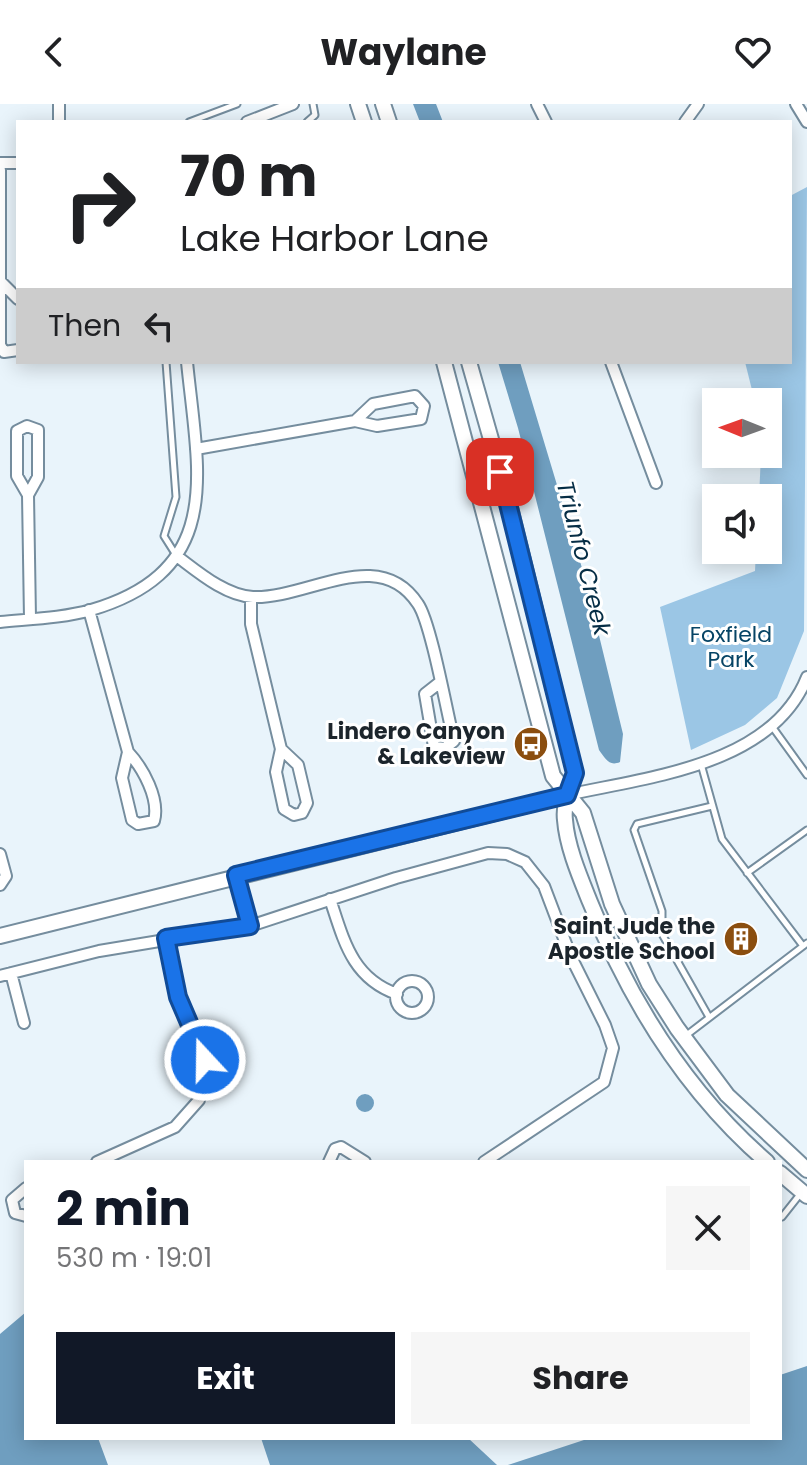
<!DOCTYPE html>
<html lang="en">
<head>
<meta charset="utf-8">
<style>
	body { margin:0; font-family:Poppins,sans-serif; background:#f6f6f6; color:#202124; height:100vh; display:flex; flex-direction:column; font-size:30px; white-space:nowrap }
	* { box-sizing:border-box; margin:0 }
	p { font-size:26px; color:#757577 }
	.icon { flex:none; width:44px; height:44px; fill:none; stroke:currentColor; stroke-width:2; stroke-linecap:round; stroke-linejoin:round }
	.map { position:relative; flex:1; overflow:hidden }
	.sheet { position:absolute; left:24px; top:1056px; width:758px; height:280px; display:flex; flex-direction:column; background:#fff; border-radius:0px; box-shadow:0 4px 20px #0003 }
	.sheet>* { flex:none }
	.hud { position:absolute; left:16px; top:16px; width:776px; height:244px; border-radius:0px; box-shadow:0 4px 20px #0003; background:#fff; color:#202124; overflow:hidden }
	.needle { width:52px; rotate:271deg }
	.controls { position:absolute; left:702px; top:284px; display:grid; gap:16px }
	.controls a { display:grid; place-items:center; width:80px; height:80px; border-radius:0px; background:#fff; box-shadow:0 4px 20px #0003; font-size:40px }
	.pin { position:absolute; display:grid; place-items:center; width:68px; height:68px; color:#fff; margin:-34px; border-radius:16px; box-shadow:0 4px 12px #0006 }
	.me { position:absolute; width:88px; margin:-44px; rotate:339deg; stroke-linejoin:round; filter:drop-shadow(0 0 6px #0008) }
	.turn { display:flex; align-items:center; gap:28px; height:168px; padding:0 32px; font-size:36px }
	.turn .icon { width:104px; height:104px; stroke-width:2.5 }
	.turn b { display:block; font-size:56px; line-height:68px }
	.then { display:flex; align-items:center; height:76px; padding:0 32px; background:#0003; gap:16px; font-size:30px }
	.round { display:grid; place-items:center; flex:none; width:84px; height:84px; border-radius:0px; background:#f6f6f6 }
	.overview { display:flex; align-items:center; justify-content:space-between; height:136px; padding:0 32px }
	h1 { font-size:48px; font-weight:700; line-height:60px; color:#111827 }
	.button { display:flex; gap:16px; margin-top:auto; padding:16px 32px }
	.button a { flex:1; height:92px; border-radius:0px; background:#111827; color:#fff; font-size:32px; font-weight:700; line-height:92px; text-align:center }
	.button a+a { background:#f6f6f6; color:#202124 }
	header { display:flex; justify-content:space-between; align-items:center; height:104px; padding:0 32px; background:#fff; font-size:36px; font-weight:700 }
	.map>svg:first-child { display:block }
</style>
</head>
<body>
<header><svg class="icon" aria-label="back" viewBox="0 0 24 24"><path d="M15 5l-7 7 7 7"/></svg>Waylane<svg class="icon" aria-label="heart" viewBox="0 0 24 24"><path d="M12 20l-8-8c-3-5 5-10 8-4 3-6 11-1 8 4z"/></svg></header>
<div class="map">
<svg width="807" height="1361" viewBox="0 0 807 1361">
	<rect width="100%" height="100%" fill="#e9f4fb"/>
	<path fill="#9bc6e5" d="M807 83 804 527 777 594 745 621 691 646 660 503 755 467 756 446H768V394H759L761 350H768V298H755L745 258H790V92Z"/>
	<path fill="#6f9ebf" d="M413 0H436L443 18H420Z
		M498 258H520L585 474 623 630 620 658C609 663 605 654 599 646L518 324Z
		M356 999a9 9 0 1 1 18 0a9 9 0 1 1-18 0Z
		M26 1208V1334H98L108 1361H0V1230Z
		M807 1262V1361H508L590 1334H780V1271Z
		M261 1334H468L497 1361H270Z"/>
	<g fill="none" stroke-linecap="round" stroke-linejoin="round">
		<g stroke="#758d9e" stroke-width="9">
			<path id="lane" d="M189 18 237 0
				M307 18 315 11 313 0
				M166 258 176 393 164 432 176 451
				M771 621 807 671
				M701 660 722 735 803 842
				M747 769 807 726
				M709 913 662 830V807L634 726 637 720 712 702
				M684 933 807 839
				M782 1113 801 1089"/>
		</g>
		<g stroke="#758d9e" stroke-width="14">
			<path id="street" d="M59 0V18
				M537 0 546 18
				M796 0 807 18
				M247 18 293 0
				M685 18 698 0
				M0 59H18
				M0 66V241L4 248 18 246
				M1 178 18 195
				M611 258 656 379
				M196 345 355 317 377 322 421 315 424 302 415 292 373 300 355 317
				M28 391 17 372V327L27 322 38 326V373L28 391 30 514
				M178 453C198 468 226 492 253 493 308 495 379 440 418 500 431 519 447 609 454 637L445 644 434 643 425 590 439 579
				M251 493V520L281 645 276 668 284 705 294 711 302 709 307 699 298 661 281 645
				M89 506 128 648C143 664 160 695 154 717L138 720 132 716 122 674 128 648
				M0 518C30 515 63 514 91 506 226 466 198 369 187 258
				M567 691C647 673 772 662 807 573
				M0 750 6 772 0 781
				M236 771 250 822
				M330 795C344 837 352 874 397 890
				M11 869 24 919
				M0 872 99 847 250 822 396 774 488 749 507 750 525 758 544 782 571 853 605 921 613 944 604 978 484 1058
				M396 893a16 16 0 1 1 32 0a16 16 0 1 1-32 0Z
				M97 1058 175 1023 199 996 205 956 178 893 166 834
				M329 1058 335 1045 341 1043 365 1058
				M26 1084 12 1096 15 1109 26 1112"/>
		</g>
		<g stroke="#758d9e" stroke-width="18">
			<path id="secondary" d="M358 0 364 18
				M383 0 389 18
				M444 258 553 672 583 709 612 800 649 880 677 924 727 991 807 1066
				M469 258 508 395 575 669C570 684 563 700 565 716 567 743 580 773 590 798 630 898 685 987 767 1058
				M0 832 567 691
				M780 1069 807 1092"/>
		</g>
		<use href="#lane" stroke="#fff" stroke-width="5"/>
		<use href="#street" stroke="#fff" stroke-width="10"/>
		<use href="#secondary" stroke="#fff" stroke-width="14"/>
	</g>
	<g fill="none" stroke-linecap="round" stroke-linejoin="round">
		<g stroke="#114b97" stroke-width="20">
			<path id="route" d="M205 956 178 893 166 834 250 822 236 771 567 691 575 669 500 368"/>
		</g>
		<use href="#route" stroke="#1a73e8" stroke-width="14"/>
	</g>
	<defs>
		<g id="bus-disc" transform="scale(1.8)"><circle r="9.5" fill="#8b4e0f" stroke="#fff"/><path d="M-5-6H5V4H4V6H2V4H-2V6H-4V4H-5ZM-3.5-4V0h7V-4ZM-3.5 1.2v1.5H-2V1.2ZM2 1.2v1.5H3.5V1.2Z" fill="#fff"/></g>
		<g id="building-disc" transform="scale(1.8)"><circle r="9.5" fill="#8b4e0f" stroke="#fff"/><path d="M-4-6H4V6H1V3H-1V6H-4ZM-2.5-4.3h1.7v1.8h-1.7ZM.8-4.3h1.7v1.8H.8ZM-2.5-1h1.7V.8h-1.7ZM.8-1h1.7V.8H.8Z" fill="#fff"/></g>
	</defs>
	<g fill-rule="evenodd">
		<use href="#bus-disc" x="531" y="640"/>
		<use href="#building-disc" x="741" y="835"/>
	</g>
	<g text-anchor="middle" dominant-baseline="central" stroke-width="6" stroke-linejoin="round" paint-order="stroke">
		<g font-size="22" fill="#064465" stroke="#fff">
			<text x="731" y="530">Foxfield<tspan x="731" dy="25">Park</tspan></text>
		</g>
		<g font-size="22" font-weight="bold" fill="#1c252c" stroke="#fff" text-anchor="end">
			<text x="505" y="627">Lindero Canyon<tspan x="505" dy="25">&amp; Lakeview</tspan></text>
			<text x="715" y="822">Saint Jude the<tspan x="715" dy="25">Apostle School</tspan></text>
		</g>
		<g font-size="24" font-style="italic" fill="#052d45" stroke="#fff">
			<text transform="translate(584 454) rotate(76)">Triunfo Creek</text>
		</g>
	</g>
</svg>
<div class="controls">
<a><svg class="needle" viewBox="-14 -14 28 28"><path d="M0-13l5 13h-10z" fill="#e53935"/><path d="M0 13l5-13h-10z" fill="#757577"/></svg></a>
<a><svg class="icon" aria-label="sound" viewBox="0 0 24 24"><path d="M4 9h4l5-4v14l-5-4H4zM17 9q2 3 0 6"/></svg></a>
</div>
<div class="pin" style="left:500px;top:368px;background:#d93025"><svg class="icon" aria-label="arrive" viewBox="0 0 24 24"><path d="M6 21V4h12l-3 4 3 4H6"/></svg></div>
<svg class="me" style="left:205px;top:956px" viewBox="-20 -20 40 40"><circle r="17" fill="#1a73e8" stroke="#fff" stroke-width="3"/><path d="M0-11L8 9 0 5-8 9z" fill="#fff"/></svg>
<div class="hud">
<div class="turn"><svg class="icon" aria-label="right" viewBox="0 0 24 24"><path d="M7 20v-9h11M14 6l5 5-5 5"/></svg><div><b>70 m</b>Lake Harbor Lane</div></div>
<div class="then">Then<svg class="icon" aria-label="left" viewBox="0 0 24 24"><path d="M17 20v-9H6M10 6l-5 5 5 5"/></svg></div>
</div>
<section class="sheet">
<div class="overview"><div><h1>2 min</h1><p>530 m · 19:01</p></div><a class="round"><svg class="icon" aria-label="close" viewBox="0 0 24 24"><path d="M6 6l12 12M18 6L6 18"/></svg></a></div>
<div class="button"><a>Exit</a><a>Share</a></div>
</section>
</div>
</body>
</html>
